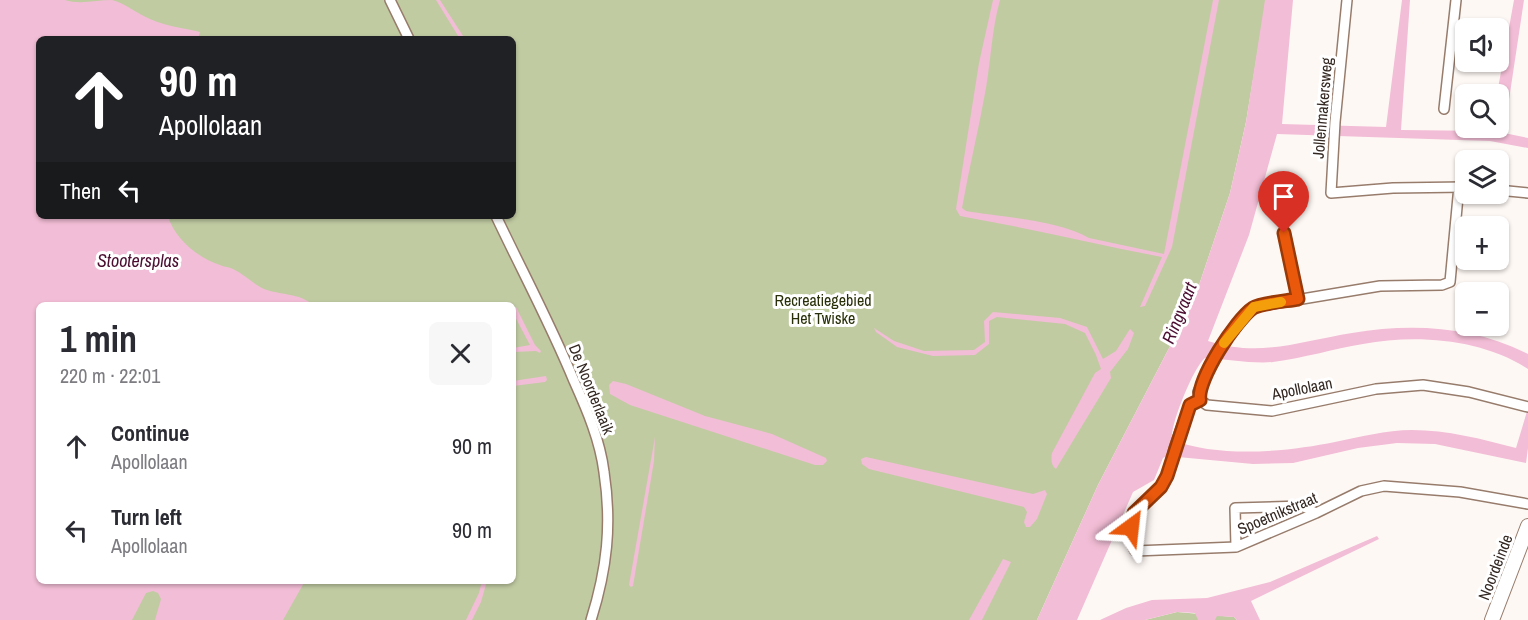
<!DOCTYPE html>
<html lang="en">
<head>
<meta charset="utf-8">
<style>
	body { margin:0; font-family:"Archivo Narrow",sans-serif; background:#f7f7f7; color:#2b2b33; height:100vh; display:flex; flex-direction:column; font-size:22px; white-space:nowrap }
	* { box-sizing:border-box; margin:0 }
	p { font-size:20px; color:#7c7c81 }
	.icon { flex:none; width:33px; height:33px; fill:none; stroke:currentColor; stroke-width:2; stroke-linecap:round; stroke-linejoin:round }
	.map { position:relative; flex:1; overflow:hidden }
	.drawer { position:absolute; left:36px; top:302px; width:480px; height:282px; display:flex; flex-direction:column; background:#fff; border-radius:9px; box-shadow:0 2px 4px #0004 }
	.drawer>* { flex:none }
	.hud { position:absolute; left:36px; top:36px; width:480px; height:183px; border-radius:9px; box-shadow:0 2px 4px #0004; background:#202124; color:#fff; overflow:hidden }
	.tools { position:absolute; left:1455px; top:18px; display:grid; gap:12px }
	.tools a { display:grid; place-items:center; width:54px; height:54px; border-radius:9px; background:#fff; box-shadow:0 2px 4px #0004; font-size:30px }
	.pin { position:absolute; display:grid; place-items:center; width:51px; height:51px; color:#fff; margin:-62px -26px; border-radius:50% 50% 50% 0; rotate:-45deg; box-shadow:0 0 6px #0007 }
	.pin .icon { rotate:45deg }
	.me { position:absolute; width:66px; margin:-33px; rotate:30deg; stroke-linejoin:round; filter:drop-shadow(0 0 4px #0008) }
	.turn { display:flex; align-items:center; gap:21px; height:126px; padding:0 24px; font-size:27px }
	.turn .icon { width:78px; height:78px; stroke-width:2.5 }
	.turn b { display:block; font-size:42px; line-height:51px }
	.then { display:flex; align-items:center; height:57px; padding:0 24px; background:#0003; gap:12px; font-size:22px }
	.round { display:grid; place-items:center; flex:none; width:63px; height:63px; border-radius:9px; background:#f7f7f7 }
	.overview { display:flex; align-items:center; justify-content:space-between; height:102px; padding:0 24px }
	h1 { font-size:36px; font-weight:700; line-height:45px }
	ul { padding:0; list-style:none }
	li { display:flex; align-items:center; gap:18px; height:84px; padding:0 24px }
	li div { flex:1 }
	li b { display:block; font-size:22px }
	li em { font-style:normal }
	.map>svg:first-child { display:block }
</style>
</head>
<body>
<div class="map">
<svg width="1528" height="620" viewBox="0 0 1528 620">
	<rect width="100%" height="100%" fill="#fef8f4"/>
	<path fill="#c1cba2" fill-rule="evenodd" d="M0 0H1266L1246 122 1230 193 1194 300 1098 485 1037 620H0ZM39 39H513V216H39ZM39 304H513V580H39Z
		M1177 612 1234 617 1237 620H1145Z"/>
	<path fill="#f2bdd6" d="M0 0H65C79 5 97 0 112 0 125 3 137 14 150 19 166 26 183 28 200 32L198 39H39V216H168C174 238 198 258 220 265 224 267 229 267 233 269 244 274 253 284 264 289 280 295 298 293 312 304H39V580L305 581 283 620H155L161 599 158 593 153 591 146 593 132 620H0Z
		M436 0H440L465 39H460Z
		M993 0H1000C992 28 991 59 986 88 979 128 969 168 962 208L966 211C1001 217 1059 220 1089 238L1164 254 1213 0H1219L1172 247 1145 306 1140 307 1162 257C1094 244 1028 228 960 216L956 209 979 63Z
		M1265 0H1293L1282 124 1386 127 1402 0H1410L1401 130 1490 131 1491 128H1498V94H1497L1514 0H1524L1504 133 1528 138V148L1490 141 1277 134 1249 235 1208 341C1260 358 1301 341 1352 333 1412 323 1473 326 1528 354V369C1482 339 1417 334 1363 344 1333 349 1304 358 1273 362 1254 364 1225 359 1205 358 1194 366 1169 427 1172 440 1219 458 1286 452 1335 442 1360 437 1386 430 1412 430 1447 430 1482 439 1516 448L1528 408V448L1526 463 1435 444 1397 443 1358 448 1293 463 1253 464 1167 456 1163 458 1154 480 1133 492 1077 620H1037L1098 485 1194 300 1230 193 1246 122Z
		M513 307H516L535 345 541 351 540 353 536 351 513 352V348L530 345 513 313Z
		M993 312 1060 318 1087 327 1103 359 1116 351 1130 329 1134 333 1128 349 1110 372 1111 378 1056 469C1051 465 1051 460 1052 453L1095 373 1101 369 1096 355 1085 333 1065 324 997 317 989 321V344L975 355 933 356 897 347 876 332 874 328 894 341 924 351 974 350 985 342 984 321Z
		M546 376 547 380 545 382 513 386V381Z
		M613 381 626 384 705 416 772 434 826 458 827 461 823 465H815L630 405 610 394 609 385Z
		M655 437 654 461 633 586 631 587 629 585Z
		M866 457 1033 494 1045 490 1047 494 1037 519 1030 527H1026L1024 522 1027 512 1024 507 869 469 862 464 861 459Z
		M1377 536 1379 539 1251 601 1260 620H1237L1234 617 1217 616 1215 620H1198L1195 613 1177 612 1145 620H1100L1126 608 1152 600 1207 598 1270 582Z
		M1003 559 1011 562 982 620H969Z
		M482 581H487L481 602 472 620H466L479 593Z"/>
	<g fill="none" stroke-linecap="round" stroke-linejoin="round">
		<g stroke="#977c6c" stroke-width="12">
			<path id="street" d="M390 0 409 39
				M1347 0 1335 122 1331 193 1393 188 1465 187
				M1444 109 1456 0
				M1459 186 1450 282 1442 285 1380 286 1254 307 1228 337 1213 362 1198 392 1200 400 1207 405 1272 411 1376 389 1423 385 1469 392 1528 407
				M1498 190 1528 193
				M496 216C522 271 551 325 574 381 587 410 600 440 604 472 612 525 607 569 591 620
				M1285 233 1298 299
				M1200 400 1190 405C1184 420 1179 434 1174 449 1172 458 1170 468 1167 476 1155 502 1114 516 1135 551L1236 547 1316 513 1361 491 1384 486 1460 492 1528 504
				M1236 547 1235 508 1302 506 1316 513"/>
		</g>
		<g stroke="#977c6c" stroke-width="16">
			<path id="secondary" d="M1492 620 1528 526"/>
		</g>
		<use href="#street" stroke="#fff" stroke-width="9"/>
		<use href="#secondary" stroke="#fff" stroke-width="14"/>
	</g>
	<g fill="none" stroke-linecap="round" stroke-linejoin="round">
		<g stroke="#983908" stroke-width="15">
			<path id="route" d="M1131 527 1134 513 1161 487 1167 476 1190 405 1200 400C1196 381 1236 319 1253 308 1261 303 1287 301 1298 299L1284 233"/>
		</g>
		<use href="#route" stroke="#ea580c" stroke-width="10"/>
		<path stroke="#f59e0b" stroke-width="10" d="M1224 343 1254 307 1281 302"/>
	</g>
	<g text-anchor="middle" dominant-baseline="central" stroke-width="6" stroke-linejoin="round" paint-order="stroke">
		<g font-size="16" fill="#342822" stroke="#fff">
			<text transform="translate(1322 108) rotate(-85)">Jollenmakersweg</text>
			<text transform="translate(1302 388) rotate(-11)">Apollolaan</text>
			<text transform="translate(592 389) rotate(68)">De Noorderlaaik</text>
			<text transform="translate(1277 513) rotate(-23)">Spoetnikstraat</text>
			<text transform="translate(1495 567) rotate(-69)">Noordeinde</text>
		</g>
		<g font-size="16" fill="#292f08" stroke="#fff">
			<text x="823" y="300">Recreatiegebied<tspan x="823" dy="18">Het Twiske</tspan></text>
		</g>
		<g font-size="18" font-style="italic" fill="#4b0e31" stroke="#fff">
			<text x="138" y="260">Stootersplas</text>
			<text transform="translate(1179 313) rotate(-68)">Ringvaart</text>
		</g>
	</g>
</svg>
<div class="tools">
<a><svg class="icon" aria-label="sound" viewBox="0 0 24 24"><path d="M4 9h4l5-4v14l-5-4H4zM17 9q2 3 0 6"/></svg></a>
<a><svg class="icon" aria-label="search" viewBox="0 0 24 24"><circle cx="10" cy="10" r="6"/><path d="M15 15l6 6"/></svg></a>
<a><svg class="icon" aria-label="layers" viewBox="0 0 24 24"><path d="M12 4l9 5-9 5-9-5zM3 14l9 5 9-5"/></svg></a>
<a>+</a>
<a>−</a>
</div>
<div class="pin" style="left:1284px;top:233px;background:#d93025"><svg class="icon" aria-label="arrive" viewBox="0 0 24 24"><path d="M6 21V4h12l-3 4 3 4H6"/></svg></div>
<svg class="me" style="left:1131px;top:527px" viewBox="-20 -20 40 40"><path d="M0-17L14 15 0 8-14 15z" fill="#ea580c" stroke="#fff" stroke-width="4"/></svg>
<div class="hud">
<div class="turn"><svg class="icon" aria-label="ahead" viewBox="0 0 24 24"><path d="M12 20V5M6 11l6-6 6 6"/></svg><div><b>90 m</b>Apollolaan</div></div>
<div class="then">Then<svg class="icon" aria-label="left" viewBox="0 0 24 24"><path d="M17 20v-9H6M10 6l-5 5 5 5"/></svg></div>
</div>
<section class="drawer">
<div class="overview"><div><h1>1 min</h1><p>220 m · 22:01</p></div><a class="round"><svg class="icon" aria-label="close" viewBox="0 0 24 24"><path d="M6 6l12 12M18 6L6 18"/></svg></a></div>
<ul>
<li><svg class="icon" aria-label="ahead" viewBox="0 0 24 24"><path d="M12 20V5M6 11l6-6 6 6"/></svg><div><b>Continue</b><p>Apollolaan</p></div><em>90 m</em></li>
<li><svg class="icon" aria-label="left" viewBox="0 0 24 24"><path d="M17 20v-9H6M10 6l-5 5 5 5"/></svg><div><b>Turn left</b><p>Apollolaan</p></div><em>90 m</em></li>
</ul>
</section>
</div>
</body>
</html>
